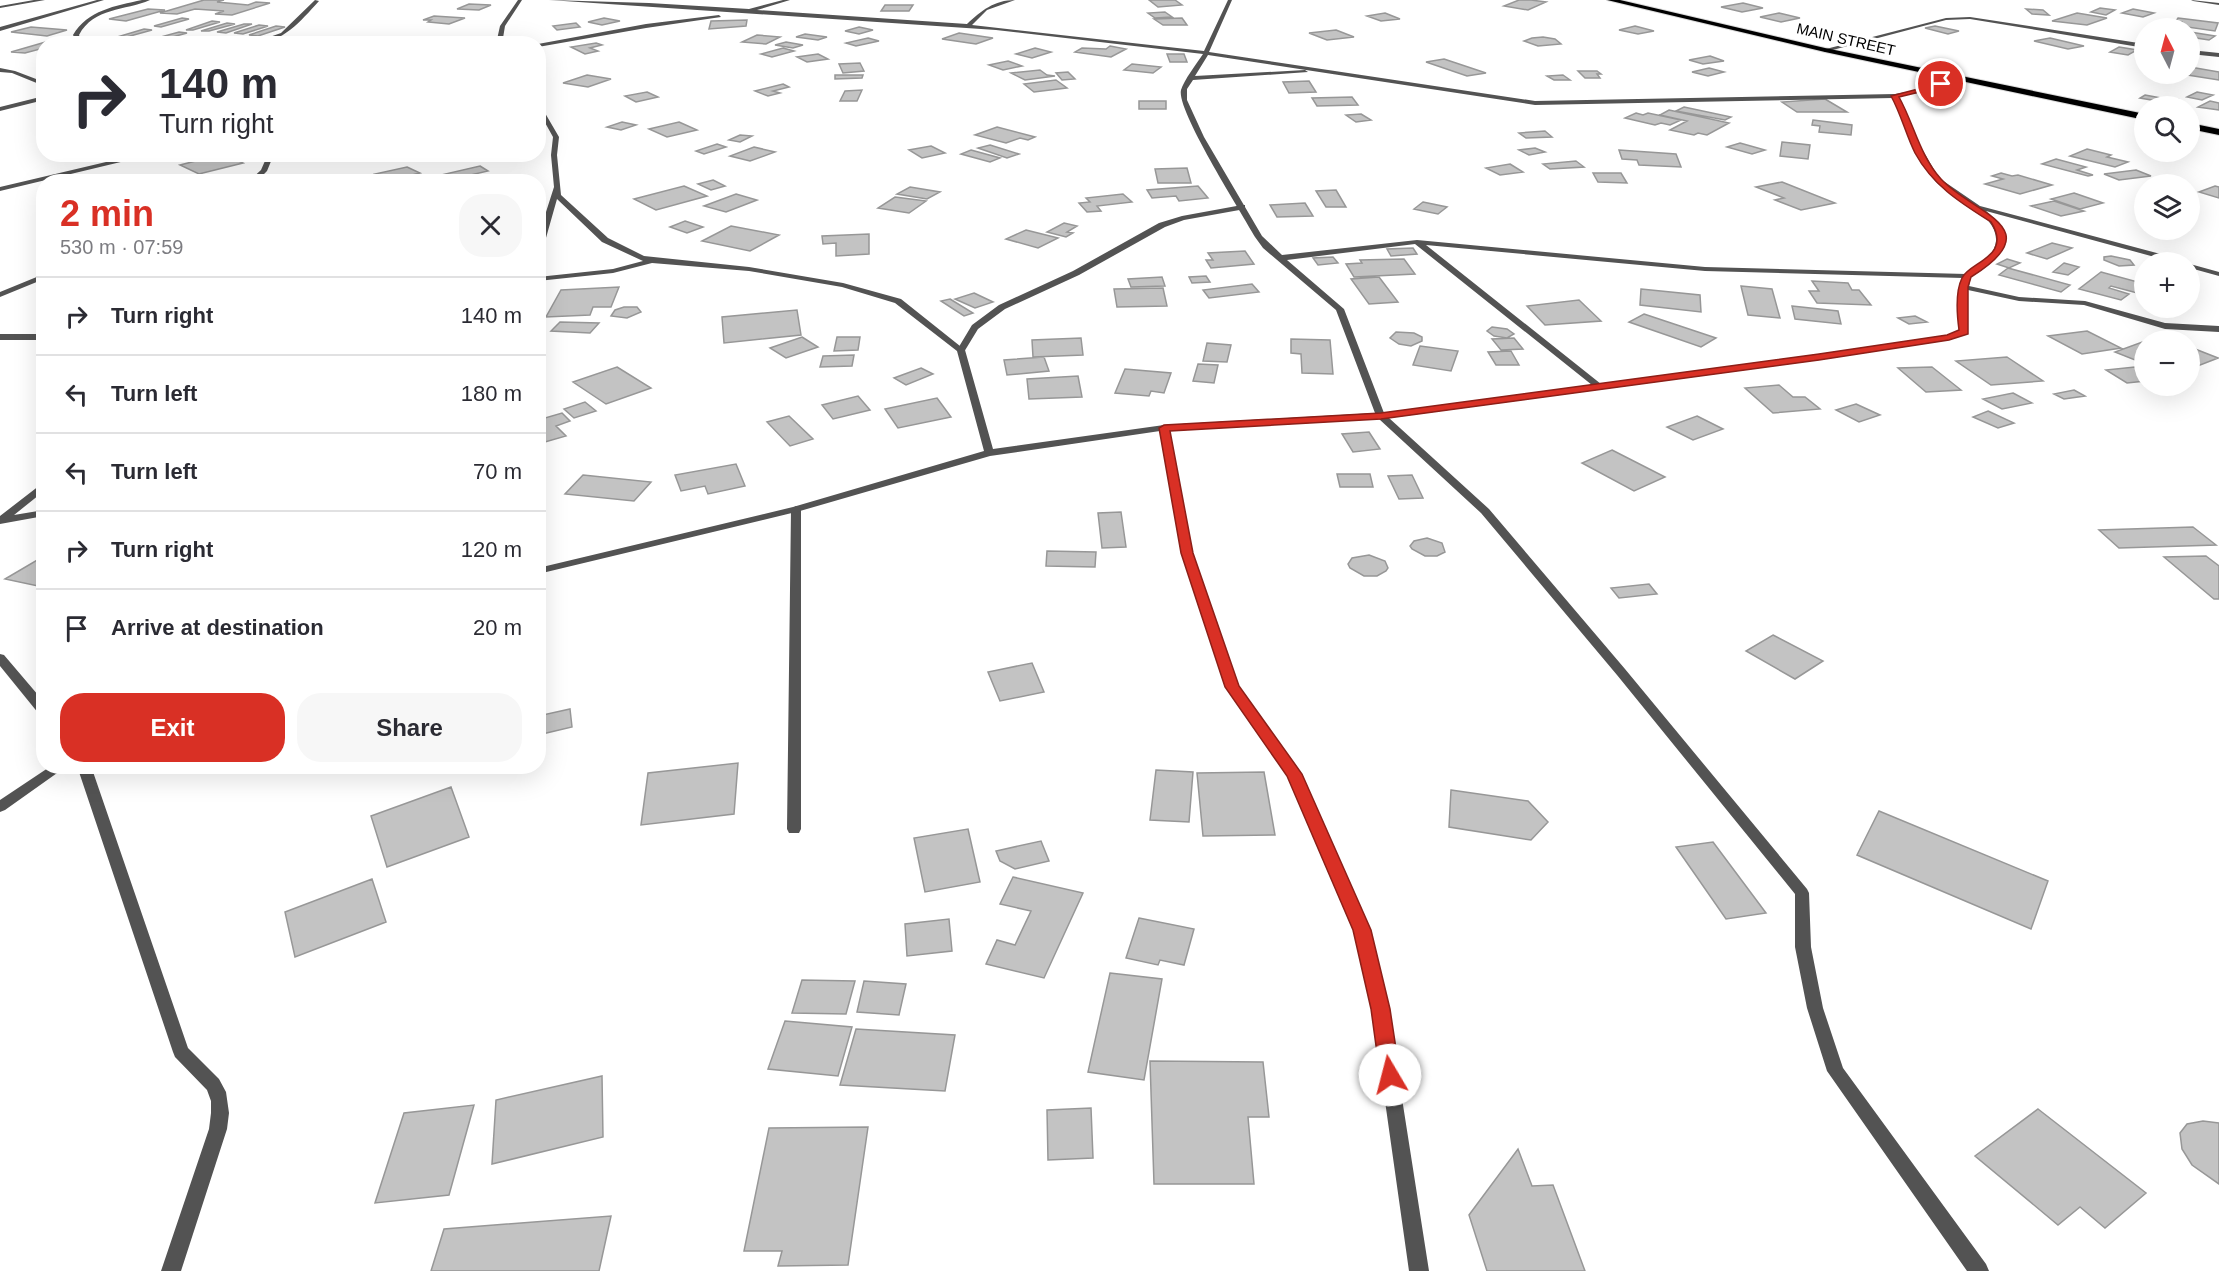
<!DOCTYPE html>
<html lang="en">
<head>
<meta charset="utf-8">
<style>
	body { margin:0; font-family:Arial,sans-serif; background:#f7f7f7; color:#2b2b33; height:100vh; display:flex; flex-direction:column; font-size:22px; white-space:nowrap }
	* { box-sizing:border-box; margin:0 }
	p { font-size:20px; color:#7c7c81 }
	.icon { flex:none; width:33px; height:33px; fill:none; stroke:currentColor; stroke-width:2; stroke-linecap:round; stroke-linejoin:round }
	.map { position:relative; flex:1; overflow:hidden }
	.details { position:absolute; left:36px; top:174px; width:510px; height:600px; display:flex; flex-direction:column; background:#fff; border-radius:24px; box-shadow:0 6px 24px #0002 }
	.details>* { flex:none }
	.hud { position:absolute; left:36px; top:36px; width:510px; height:126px; border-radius:24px; box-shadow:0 6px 24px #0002; background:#fff; color:#2b2b33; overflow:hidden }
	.needle { width:39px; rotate:354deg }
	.buttons { position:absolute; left:2134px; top:18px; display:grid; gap:12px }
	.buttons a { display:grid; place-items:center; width:66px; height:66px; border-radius:50%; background:#fff; box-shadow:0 6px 24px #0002; font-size:30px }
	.pin { position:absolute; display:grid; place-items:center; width:51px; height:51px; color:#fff; margin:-26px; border:3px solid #fff; border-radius:50%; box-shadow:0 2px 6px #0007 }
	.me { position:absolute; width:66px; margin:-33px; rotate:352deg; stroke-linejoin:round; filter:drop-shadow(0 0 4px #0008) }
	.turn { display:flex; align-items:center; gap:21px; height:126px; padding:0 24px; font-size:27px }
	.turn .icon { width:78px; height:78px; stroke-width:2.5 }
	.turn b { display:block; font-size:42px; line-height:51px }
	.round { display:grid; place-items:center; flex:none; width:63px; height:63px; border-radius:24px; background:#f7f7f7 }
	.headline { display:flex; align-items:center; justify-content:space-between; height:102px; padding:0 24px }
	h1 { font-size:36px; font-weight:600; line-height:45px; color:#d93025 }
	.action { display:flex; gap:12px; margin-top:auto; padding:12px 24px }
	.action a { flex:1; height:69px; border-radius:24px; background:#d93025; color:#fff; font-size:24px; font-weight:600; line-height:69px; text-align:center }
	.action a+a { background:#f7f7f7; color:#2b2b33 }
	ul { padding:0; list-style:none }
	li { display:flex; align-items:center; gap:18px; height:78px; padding:0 24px; border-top:2px solid #e1e1e2 }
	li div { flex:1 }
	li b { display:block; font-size:22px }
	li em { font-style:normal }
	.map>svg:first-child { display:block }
</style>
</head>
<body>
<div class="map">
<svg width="2219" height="1271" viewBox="0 0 2219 1271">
	<rect width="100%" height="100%" fill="#fff"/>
	<path fill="#c3c3c3" stroke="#979797" stroke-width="1.5" d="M204 0H224L217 2 248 5 256 2 270 3 232 15 215 14 224 11 195 9 177 14 160 13Z
		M1149 0H1175L1182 5 1158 7Z
		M1519 0H1531L1546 2 1528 10 1504 6Z
		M1743 3 1763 8 1742 12 1721 7Z
		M469 4 491 5 479 10 457 9Z
		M885 5H913L909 11H881Z
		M2100 8 2115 10 2106 15 2091 12Z
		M148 9 165 10 126 21 109 19Z
		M2026 9 2043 10 2049 15 2032 14Z
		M2133 9 2154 13 2143 17 2122 13Z
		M1165 12 1172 17 1155 18 1148 13Z
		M1385 13 1400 19 1381 21 1367 16Z
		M1779 13 1800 18 1781 22 1760 17Z
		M2077 13 2107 18 2087 25 2052 21Z
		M434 16 465 18 449 24 428 22 431 20H423Z
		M182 18 189 19 161 27 154 26Z
		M604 18 620 21 602 25 588 22Z
		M1182 18 1187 25H1163L1154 19Z
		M2178 18 2218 23 2215 31 2180 26 2182 22 2176 21Z
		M747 20 746 26 709 29 711 21Z
		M212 21 220 22 193 30H186Z
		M227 23 235 24 209 31H201Z
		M576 23 580 27 557 30 553 26Z
		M244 24H252L226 33 217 32Z
		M259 25 268 26 243 34 234 33Z
		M276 26 285 27 258 36 249 35Z
		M1635 26 1654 31 1638 34 1619 30Z
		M1935 26 1959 31 1948 34 1925 28Z
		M31 27 67 30 47 36 11 32Z
		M859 27 873 30 859 34 845 31Z
		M144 29 152 30 123 38H114Z
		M1336 30 1354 37 1327 40 1309 33Z
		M179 32 187 33 158 41 150 40Z
		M2190 32 2215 36 2209 40 2190 37Z
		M959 33 993 38 976 44 942 39Z
		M805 34 827 37 818 40 796 37Z
		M757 35 780 37 766 44 742 42Z
		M1543 37 1555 39 1561 44 1538 46 1524 41 1532 38Z
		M868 38 879 41 856 46 846 43Z
		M2050 38 2084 46 2068 49 2034 41Z
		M49 41 63 42 44 44V48L25 53 11 52Z
		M786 42 803 45 793 48 775 45Z
		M596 43 602 45 590 48 598 51 585 54 571 47Z
		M1110 46 1126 49 1111 57 1075 52 1082 48 1106 49Z
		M2119 47 2137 50 2128 55 2110 52Z
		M783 48 794 51 772 57 761 54Z
		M1035 48 1051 52 1032 58 1016 54Z
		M818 54 828 59 807 62 797 57Z
		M1167 54H1184L1187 62H1170Z
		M1710 56 1724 61 1703 64 1689 60Z
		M1444 59 1486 73 1467 76 1426 62Z
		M1008 61 1022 66 1003 70 989 65Z
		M860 63 864 71 843 73 839 64Z
		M1132 64 1161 67 1153 73 1124 70Z
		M2190 67 2219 72V80L2181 74H2190Z
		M1709 68 1724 72 1708 76 1692 72Z
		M1040 70 1047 75 1055 76 1025 80 1011 73Z
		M1578 71H1597L1601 74H1597L1600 78H1585Z
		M1068 72 1075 79 1062 80 1056 73Z
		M587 75 611 79 588 87 563 83Z
		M835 75H863L862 78 835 79Z
		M1563 75 1570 80H1554L1547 76Z
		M1056 80 1067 88 1034 92 1024 84Z
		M1309 81 1316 92 1289 93 1283 82Z
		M783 84 789 87 773 91 780 93 768 96 755 91Z
		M862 90 857 101H840L845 91Z
		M647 92 658 97 636 102 625 96Z
		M2197 92 2213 95 2202 100 2187 97Z
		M2145 95 2161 98 2177 99 2169 103 2140 98Z
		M1352 97 1358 105 1317 106 1312 98Z
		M1825 99 1847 112H1797L1782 102Z
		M1139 101H1166V109H1139Z
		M2210 101 2219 103V110L2198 107Z
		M1684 107 1731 117 1725 120 1676 111Z
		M1669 110 1729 123 1707 135 1698 133 1694 135 1670 130 1687 121 1660 115Z
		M1636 113 1643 115 1648 113 1681 120 1670 125 1661 123 1655 125 1625 118Z
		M1361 114 1371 120 1356 122 1346 115Z
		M1813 120 1852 125 1851 135 1819 132 1820 126 1812 125Z
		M622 122 636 125 621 130 607 127Z
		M679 122 697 130 667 137 649 129Z
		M997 127 1035 137 1028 140 1020 138 1006 143 975 135Z
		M1545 131 1552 137 1526 138 1519 133Z
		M740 135 752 136 740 142 729 140Z
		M1782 142 1810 145 1808 159 1780 156Z
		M1740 143 1765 150 1752 154 1727 147Z
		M717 144 726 147 704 154 696 151Z
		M990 145 1019 154 1007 158 978 148Z
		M931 146 945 153 922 158 909 150Z
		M754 147 775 152 750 161 730 156Z
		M1535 148 1545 152 1529 155 1519 150Z
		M2087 149 2111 155 2107 157 2128 162 2115 167 2070 156Z
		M971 150 1000 158 990 162 961 154Z
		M1619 150 1676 154 1681 167 1639 165 1637 160 1622 159Z
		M223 154 243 163 199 174 180 165Z
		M2056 159 2086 167 2077 170 2093 175 2088 176 2042 164Z
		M1576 161 1584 167 1550 169 1543 164Z
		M1510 164 1523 172 1500 175 1486 168Z
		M480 166 488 171 449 180 441 175Z
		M407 167 420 173 388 181 375 174Z
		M1187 168 1191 183H1158L1155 169Z
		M2136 170 2151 176 2119 180 2104 174Z
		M1593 173H1621L1627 183 1598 182Z
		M2001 173 2012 176 2018 175 2052 185 2020 194 1985 184 2003 179 1992 176Z
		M713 180 725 186 711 190 698 184Z
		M1782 182 1835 203 1801 210 1775 200 1784 198 1756 187Z
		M684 186 707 196 656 210 634 199Z
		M1198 186 1208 198 1179 201 1176 196 1152 198 1147 190Z
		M2215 186 2219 187V198L2199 192Z
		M910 187 940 192 927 199 897 194Z
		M1336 190 1346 207H1326L1316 191Z
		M2074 193 2103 203 2080 209 2051 199Z
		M736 194 757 200 726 212 704 206Z
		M1123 194 1132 202 1097 206 1101 211 1087 212 1079 203 1090 202 1086 198Z
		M895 197 926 201 909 213 878 208Z
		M2054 201 2084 211 2061 216 2031 206Z
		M1423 202 1447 207 1438 214 1414 209Z
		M1305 203 1313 216 1277 217 1270 205Z
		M685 221 703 227 687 233 670 227Z
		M1064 223 1077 226 1067 232 1073 233 1066 237 1047 232Z
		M731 226 779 235 750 251 702 241Z
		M1026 230 1058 238 1038 248 1006 239Z
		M869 234V254L836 256V243L823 244 822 236Z
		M2052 243 2072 248 2047 259 2027 253Z
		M1413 248 1417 254 1391 256 1387 249Z
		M1245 251 1254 264 1211 268 1206 260H1213L1208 253Z
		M2111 256 2130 260 2134 265 2119 266 2104 260V257Z
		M1333 257 1338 263 1318 265 1313 258Z
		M1404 259 1415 274 1354 277 1346 264 1362 263 1360 260Z
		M2007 259 2020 263 2009 268 1997 264Z
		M2064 263 2079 267 2068 275 2053 272Z
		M2008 268 2070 285 2061 292 1999 275Z
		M2101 272 2145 284V295L2111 286 2109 288 2129 294 2121 300 2079 289Z
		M1206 276 1210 282 1192 283 1189 277Z
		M1162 277 1165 286 1131 287 1128 279Z
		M1379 277 1398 302 1369 304 1351 279Z
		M1812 281 1848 283 1852 290H1859L1871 305 1817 303 1809 291H1819Z
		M1252 284 1259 292 1209 298 1203 290Z
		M1741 286 1772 289 1780 318 1748 315Z
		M619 287 611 307H593L590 315 546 317 561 290Z
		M1163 288 1167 306 1117 307 1114 289Z
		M1641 289 1700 295 1701 312 1640 305Z
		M974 293 993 302 975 308 955 299Z
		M950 299 973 313 964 316 941 301Z
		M1579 300 1601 321 1545 325 1527 306Z
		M1792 306 1838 311 1841 324 1795 319Z
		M624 307H637L641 312 627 318 611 316 615 310Z
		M797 310 801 335 724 343 722 317Z
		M1644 314 1716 338 1701 347 1629 322Z
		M1915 316 1927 322 1909 324 1898 318Z
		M560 322 599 323 590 333 551 331Z
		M1492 327 1507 329 1514 334 1507 338 1494 336 1487 331Z
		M2087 331 2121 348 2082 354 2048 336Z
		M1396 332 1414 333 1422 337V341L1411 346 1399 344 1390 338Z
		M802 337 818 347 786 358 770 348Z
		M837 337H860L858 350 834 351Z
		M1081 338 1083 355 1033 357 1032 340Z
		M1514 338 1523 349 1501 350 1492 339Z
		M1291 339 1330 340 1333 374 1302 373 1301 354 1291 353Z
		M2145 341V364L2115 352Z
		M1207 343 1231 345 1227 362 1203 361Z
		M1420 346 1458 351 1451 371 1413 365Z
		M2190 347 2218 358 2190 369Z
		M1511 351 1519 365H1496L1488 352Z
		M854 355 852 366 820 367 823 356Z
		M1044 357 1049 371 1007 375 1004 360Z
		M2007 357 2043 381 1991 385 1956 361Z
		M1198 364 1218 365 1214 383 1193 381Z
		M617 367 651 388 606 404 573 382Z
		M1932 367 1961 390 1926 392 1898 368Z
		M2135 367 2145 373V381L2127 383 2106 370Z
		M921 368 933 374 906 385 894 378Z
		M1125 369 1171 373 1164 393 1151 391 1149 396 1115 393Z
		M1078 376 1082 397 1029 399 1027 379Z
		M1779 385 1793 397H1805L1820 409 1773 413 1745 388Z
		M2074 390 2085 396 2064 399 2054 394Z
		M2013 393 2032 403 2002 409 1983 399Z
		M858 396 870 410 833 419 822 405Z
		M937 398 951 417 898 428 885 409Z
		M585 402 596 411 574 418 564 409Z
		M1856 404 1880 415 1859 422 1836 410Z
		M1988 411 2014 423 1998 428 1973 417Z
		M562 413 570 421 556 426 566 436 538 444V420Z
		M789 416 813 439 790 446 767 422Z
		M1697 416 1723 429 1693 440 1667 427Z
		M1369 432 1380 449 1353 452 1342 434Z
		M1612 450 1665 477 1634 491 1582 463Z
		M736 464 745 486 708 494 705 486 681 491 675 475Z
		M1337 474H1370L1373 487H1340Z
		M583 475 651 482 634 501 565 494Z
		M1412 475 1423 498 1399 499 1388 476Z
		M1121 512 1126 547 1102 548 1098 513Z
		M2193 527 2216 545 2119 548 2099 530Z
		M1427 538 1442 543 1445 552 1437 556H1425L1412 549 1410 546 1414 541Z
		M1047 551 1096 552 1095 567 1046 566Z
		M1369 555 1385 561 1388 568 1386 571 1377 576H1364L1350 568 1348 564 1352 558Z
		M44 556V583L38 586 5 579Z
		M2206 556 2219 566V599H2214L2164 557Z
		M1649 584 1657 594 1619 598 1611 588Z
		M1773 635 1823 661 1795 679 1746 651Z
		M1032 663 1044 692 1000 701 988 672Z
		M570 709 572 727 538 735V716Z
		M738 763 734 814 641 825 648 773Z
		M1156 770 1193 772 1189 822 1150 820Z
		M1264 772 1275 835 1203 836 1197 773Z
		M451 787 469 837 387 867 371 816Z
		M1451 790 1528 801 1548 822 1531 840 1449 827Z
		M1879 811 2048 881 2031 929 1857 855Z
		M968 829 980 882 925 892 914 838Z
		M1041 841 1049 861 1015 869 1000 861 996 851Z
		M1713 842 1766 913 1726 919 1676 847Z
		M1013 877 1083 893 1044 978 986 964 997 940 1015 945 1031 911 1000 904Z
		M372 879 386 922 295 957 285 912Z
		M1139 918 1194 929 1184 965 1160 960 1158 965 1126 958Z
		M949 919 952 951 907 956 905 924Z
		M1110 973 1162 979 1144 1080 1088 1072Z
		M802 980 855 981 846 1014 792 1013Z
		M864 981 906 984 899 1015 857 1012Z
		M785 1021 852 1027 838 1076 768 1069Z
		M856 1029 955 1035 945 1091 840 1085Z
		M1150 1061 1263 1062 1269 1117H1248L1254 1184H1154Z
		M602 1076 603 1137 492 1164 496 1100Z
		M474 1105 449 1195 375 1203 404 1113Z
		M1091 1108 1093 1158 1048 1160 1047 1110Z
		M2038 1109 2146 1193 2105 1228 2080 1207 2058 1225 1975 1156Z
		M2203 1121 2219 1123V1184L2192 1165 2182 1149 2180 1133 2187 1124Z
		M868 1127 848 1265 778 1266 782 1251H744L769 1128Z
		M1518 1149 1532 1186 1553 1185 1585 1271H1487L1469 1215Z
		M611 1216 599 1271H431L444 1229Z"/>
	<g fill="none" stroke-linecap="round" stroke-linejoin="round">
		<g stroke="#dbdbdb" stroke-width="2">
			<path id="highway" d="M1607 0H1620L1825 48 2145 114V120L1825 52Z
				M2190 123 2219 129V135L2190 129Z"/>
		</g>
		<path fill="#535353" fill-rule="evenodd" d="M34 0H45L0 8V6Z
			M142 0H150C125 11 94 7 79 35L83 44H78L73 35C88 10 115 6 142 0Z
			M315 0 319 1C299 23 282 44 250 44L281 33Z
			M1242 205H1245V209L1184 220 1165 227 1079 275 1005 309 978 329 964 352 957 350 972 325 999 305 1073 271 1159 223 1182 216Z
			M796 506 801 509V829L799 833H789L787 829 791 509Z"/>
		<path fill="#535353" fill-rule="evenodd" d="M97 0H104L0 31V27Z
			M518 0H522L505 26 502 44H496L500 26Z
			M549 0 649 3 749 9 783 0H790L757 10 967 24C981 11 994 0 1015 0L987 10 972 25 1204 51 1228 0H1232L1209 52 1535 101 1895 94 1923 89 1959 77 1961 80 1926 91 1898 97 1922 149 1939 178 1980 206 2183 260 2184 262H2173L1986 211C2019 236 1999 261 1971 277L1969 286 2019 297 2085 301 2165 323 2219 326V332L2165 329 2084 305 2019 301 1968 290V332L1949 340 1819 360 1389 418 1489 509 1625 669 1807 889 1809 893 1811 947 1823 1008 1843 1068 1986 1264 1989 1271H1967L1827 1071 1807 1008 1795 947V894L1617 675 1481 513 1379 419 1169 431 1193 553 1238 686 1302 774 1370 930 1388 1009 1429 1271H1409L1372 1009 1354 930 1289 775 1226 687 1181 553 1160 431 990 456 800 511 538 574V568L793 507 984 451 957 351 895 303 842 287 749 271 652 263 613 273 538 281V277L613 269 643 261 602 242 557 199 542 252 538 254V237L554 187 551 155 553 137 538 110V101L559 137 557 155 561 195 608 238 644 256 749 267 843 283 901 299 965 350 993 449 1164 425 1375 413 1336 310 1263 248 1255 237C1242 213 1176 110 1181 90 1184 80 1197 63 1203 54L996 30ZM1208 55 1535 105 1893 98C1906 125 1915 158 1935 181 1951 199 1998 213 1996 241 1994 257 1979 266 1966 274L1705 267 1417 240 1282 255 1262 236 1204 137 1187 100V89L1193 80 1308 72 1305 70 1195 76ZM1415 244 1592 385 1384 413 1344 309 1287 260ZM1426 245 1705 271 1963 278 1959 304 1960 331 1948 335 1819 354 1601 384Z
			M2191 0 2219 3V5L2193 1Z
			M719 15 721 17 646 28 538 47V44L646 24Z
			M1970 17 2145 44V48L1970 19 1946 20 1825 52 1822 50 1946 18Z
			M2190 50 2219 53V57L2190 54Z
			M0 68 15 71 44 82V86L12 73 0 72Z
			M44 96V100L0 111V107Z
			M140 154H154L0 191V187Z
			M268 154H274L267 171 256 182H248L261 170Z
			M2190 264 2219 272V276L2190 268Z
			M44 274V279L0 297V292Z
			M0 334H44V340H0Z
			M44 482V491L14 515 44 510V516L0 524V516Z
			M0 654 4 655 44 702V715L39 714 0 666Z
			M51 766H67L5 810 0 812V800Z
			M77 766H91L188 1048 219 1079 226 1092 229 1113 227 1129 181 1271H161L209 1129 211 1113V1101L207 1090 175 1057 173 1052Z"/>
		<use href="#highway" fill="#000" fill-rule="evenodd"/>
	</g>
	<path fill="#d93025" stroke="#8d1f18" stroke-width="1.5" d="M1941 83 1944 86 1899 97C1914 124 1920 156 1941 179 1973 214 2052 227 1971 277L1968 287V334L1949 340 1819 360 1381 419 1170 431 1193 553 1239 686 1302 774 1371 930 1390 1009 1400 1075 1397 1080 1390 1083 1383 1080 1380 1075 1371 1009 1353 930 1287 776 1225 687 1181 553 1159 428 1164 425 1381 413 1819 354 1947 335 1959 330C1957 315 1955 292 1962 278 1969 262 2013 257 1991 222 1961 203 1933 186 1915 153 1906 135 1901 114 1891 96Z"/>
	<g text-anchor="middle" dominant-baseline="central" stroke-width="6" stroke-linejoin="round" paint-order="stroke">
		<g font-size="15" fill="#000" stroke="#fff">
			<text transform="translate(1846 39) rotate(13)">MAIN STREET</text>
		</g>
	</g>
</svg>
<div class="buttons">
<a><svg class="needle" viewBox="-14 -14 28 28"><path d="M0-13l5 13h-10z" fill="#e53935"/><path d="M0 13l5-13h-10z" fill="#7c7c81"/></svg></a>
<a><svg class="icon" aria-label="search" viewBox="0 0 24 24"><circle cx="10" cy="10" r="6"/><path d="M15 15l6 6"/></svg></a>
<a><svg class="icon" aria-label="layers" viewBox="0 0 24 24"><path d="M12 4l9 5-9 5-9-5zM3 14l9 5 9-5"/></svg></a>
<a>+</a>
<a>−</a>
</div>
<div class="pin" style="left:1941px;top:84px;background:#d93025"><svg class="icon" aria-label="arrive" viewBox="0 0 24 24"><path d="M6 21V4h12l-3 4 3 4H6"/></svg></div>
<svg class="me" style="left:1390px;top:1075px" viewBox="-20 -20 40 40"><circle r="19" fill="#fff"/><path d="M0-13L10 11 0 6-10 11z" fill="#d93025"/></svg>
<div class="hud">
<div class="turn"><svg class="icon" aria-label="right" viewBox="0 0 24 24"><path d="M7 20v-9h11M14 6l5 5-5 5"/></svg><div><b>140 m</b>Turn right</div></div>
</div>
<section class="details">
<div class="headline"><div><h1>2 min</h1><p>530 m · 07:59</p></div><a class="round"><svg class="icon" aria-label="close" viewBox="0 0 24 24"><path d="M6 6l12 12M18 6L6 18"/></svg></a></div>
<ul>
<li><svg class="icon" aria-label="right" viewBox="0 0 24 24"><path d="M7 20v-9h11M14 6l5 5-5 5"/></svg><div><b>Turn right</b></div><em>140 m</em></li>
<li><svg class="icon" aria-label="left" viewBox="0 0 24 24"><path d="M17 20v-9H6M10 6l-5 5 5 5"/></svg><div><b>Turn left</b></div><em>180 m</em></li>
<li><svg class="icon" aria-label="left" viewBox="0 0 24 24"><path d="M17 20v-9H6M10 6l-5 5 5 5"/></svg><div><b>Turn left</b></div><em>70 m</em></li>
<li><svg class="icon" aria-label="right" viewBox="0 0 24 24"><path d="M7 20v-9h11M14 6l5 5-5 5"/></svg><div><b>Turn right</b></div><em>120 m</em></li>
<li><svg class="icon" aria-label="arrive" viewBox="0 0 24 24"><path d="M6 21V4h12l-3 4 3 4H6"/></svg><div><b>Arrive at destination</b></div><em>20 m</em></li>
</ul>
<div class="action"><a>Exit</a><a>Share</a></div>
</section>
</div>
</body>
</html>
